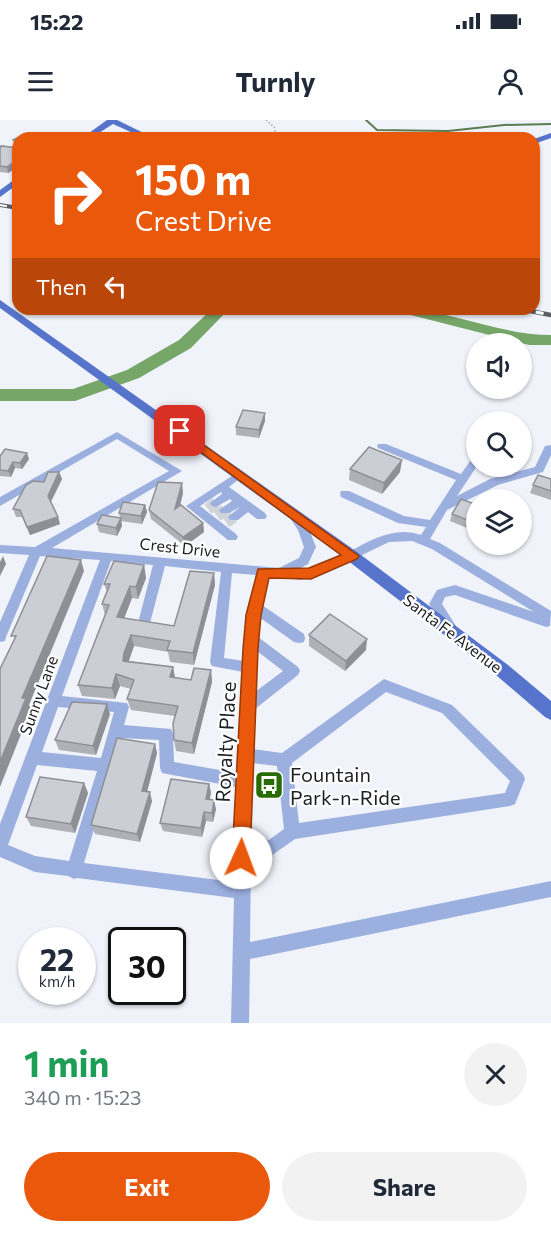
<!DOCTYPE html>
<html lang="en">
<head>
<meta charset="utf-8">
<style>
	body { margin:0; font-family:Commissioner,sans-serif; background:#f2f2f3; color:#1f2937; height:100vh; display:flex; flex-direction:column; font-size:22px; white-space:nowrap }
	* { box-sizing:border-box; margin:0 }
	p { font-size:20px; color:#747a83 }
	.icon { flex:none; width:33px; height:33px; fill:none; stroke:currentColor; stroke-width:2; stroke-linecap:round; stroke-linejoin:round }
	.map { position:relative; height:903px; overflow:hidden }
	.sheet { display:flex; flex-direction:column; background:#fff; flex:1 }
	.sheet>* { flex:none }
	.hud { position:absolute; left:12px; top:12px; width:528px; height:183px; border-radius:18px; box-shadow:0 2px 4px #0004; background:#ea580c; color:#fff; overflow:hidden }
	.tools { position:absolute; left:466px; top:213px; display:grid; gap:12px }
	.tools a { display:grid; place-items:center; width:66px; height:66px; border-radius:50%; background:#fff; box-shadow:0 2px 4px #0004; font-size:30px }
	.speed { position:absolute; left:18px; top:807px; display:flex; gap:12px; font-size:30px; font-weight:700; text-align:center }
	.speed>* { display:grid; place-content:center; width:78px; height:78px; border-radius:50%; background:#fff; box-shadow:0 2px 4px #0004; line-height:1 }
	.speed small { font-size:15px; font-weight:400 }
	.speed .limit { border:3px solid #111; border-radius:9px; background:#fff; color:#111 }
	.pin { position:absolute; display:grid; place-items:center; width:51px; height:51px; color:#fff; margin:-26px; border-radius:12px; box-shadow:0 3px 9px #0006 }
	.me { position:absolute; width:66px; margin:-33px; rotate:2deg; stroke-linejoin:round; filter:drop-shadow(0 0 4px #0008) }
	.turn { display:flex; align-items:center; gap:21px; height:126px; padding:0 24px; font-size:27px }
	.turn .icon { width:78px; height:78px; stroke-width:2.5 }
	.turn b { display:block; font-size:42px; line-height:51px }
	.then { display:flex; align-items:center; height:57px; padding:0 24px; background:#0003; gap:12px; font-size:22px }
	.round { display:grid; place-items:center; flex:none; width:63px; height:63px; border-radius:32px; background:#f2f2f3 }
	.overview { display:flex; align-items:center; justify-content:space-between; height:102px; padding:0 24px }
	h1 { font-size:36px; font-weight:700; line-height:45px; color:#1e9e55 }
	.button { display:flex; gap:12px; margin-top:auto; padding:12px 24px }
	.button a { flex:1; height:69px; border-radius:36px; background:#ea580c; color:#fff; font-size:24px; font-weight:700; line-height:69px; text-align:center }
	.button a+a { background:#f2f2f3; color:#1f2937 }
	.status { display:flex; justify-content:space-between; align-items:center; height:42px; padding:0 30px; background:#fff; direction:ltr }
	.status svg { height:16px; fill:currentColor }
	header { display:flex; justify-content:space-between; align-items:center; height:78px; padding:0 24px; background:#fff; font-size:27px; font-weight:700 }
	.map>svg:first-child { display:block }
</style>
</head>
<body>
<div class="status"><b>15:22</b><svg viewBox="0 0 49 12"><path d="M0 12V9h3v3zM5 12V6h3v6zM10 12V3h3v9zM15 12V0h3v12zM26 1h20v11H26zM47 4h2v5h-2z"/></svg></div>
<header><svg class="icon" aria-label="menu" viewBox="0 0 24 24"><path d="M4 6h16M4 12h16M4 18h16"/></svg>Turnly<svg class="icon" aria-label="person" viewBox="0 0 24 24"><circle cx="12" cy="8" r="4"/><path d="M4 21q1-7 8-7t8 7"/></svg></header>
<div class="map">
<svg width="551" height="903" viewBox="0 0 551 903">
	<rect width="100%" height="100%" fill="#f0f3fa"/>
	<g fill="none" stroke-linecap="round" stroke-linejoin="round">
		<path stroke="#5b7d52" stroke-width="2" d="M366 0 377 10 448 11 504 5 551 4"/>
		<path fill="#76a668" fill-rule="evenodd" d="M212 189H229L191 228 139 258 75 281H0V269H73L127 250 179 220Z
			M397 189C450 189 498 215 551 215V225H529L399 192Z"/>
		<path stroke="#d0d3d9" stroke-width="12" stroke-dasharray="12 6" stroke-linecap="butt" d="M208 389 216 383
			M217 396 225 390
			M226 402 234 397"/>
		<path stroke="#a8aab0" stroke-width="1.5" stroke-dasharray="1.5 2" stroke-linecap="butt" d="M266 0 275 8V18"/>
		<path fill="#9cb0e0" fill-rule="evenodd" d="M0 25 18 29V33L0 29Z
			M502 292 507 295 503 302H493L498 293Z
			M117 312 182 351 52 428 279 448 299 438 304 427 298 410 288 395 294 391 298 392 309 409 316 427 308 444 297 450C338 452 376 399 421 415L426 407 398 403 341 377 340 374 341 371H349L404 396 430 400 456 360 378 328 377 326 378 324H386L461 354 473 337 477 335V346L457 376 490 359 535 347 545 326 551 325V335L543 352 498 365 447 390 430 419 440 423 551 491 550 506 546 507 455 475 445 477 442 484 456 506 454 510 450 511 446 510 429 484 437 470 455 465 534 492 432 429 412 421 389 422 329 451 301 460 268 456 262 485 304 514 305 518 304 522 299 523 294 522 259 497 258 517 298 547 300 551 298 555 255 589 253 629 282 633 384 559 452 585 523 654 525 659 515 684 510 686 295 719 271 736 251 732 250 822 551 761V777L250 839 249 903H231L234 778 77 758 74 759 68 756 35 752 0 737V704L100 440 40 436 6 517 5 521 0 522V502L29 435 0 433V425L35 427 169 351 117 319 0 386V377ZM111 441 153 445 138 503 140 507 144 508 148 507 150 503 165 446 221 452 210 542 212 546 243 552 237 653 174 642 173 614 171 609 124 605 129 587 127 583 62 576ZM232 453 256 455 247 495 244 541 224 538ZM257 531 283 551 255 572ZM386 572 442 593 510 661 505 673 299 703 292 643ZM58 587 114 592 101 638 42 632ZM121 618 159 620 160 648 162 653 236 667 234 762 84 743ZM252 643 277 646 284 709 269 720 251 716ZM37 645 97 651 69 741 35 736 8 725Z
			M238 352 243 356 229 367 265 393 267 396 265 399H257L248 392 238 400H230L228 397 240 387 229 393H221L219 390 232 381 230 379 216 387 212 386 210 383 222 374 221 372 200 386 236 414 238 417 236 420H228L186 386Z"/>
		<path fill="#5674cb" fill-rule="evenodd" d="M107 0H117L154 18H144L113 4 91 18H82Z
			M551 13V18L534 24V19Z
			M18 57V64L0 77V70Z
			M0 180 357 432 508 545 551 581V600L545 597 496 555 347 440 0 188Z"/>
		<g stroke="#5d5f63" stroke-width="4">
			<path id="rail-far1" d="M0 85 18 88"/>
		</g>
		<g stroke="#5d5f63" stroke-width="4.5">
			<path id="rail" d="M520 189 551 195"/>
		</g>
		<use href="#rail-far1" stroke="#fff" stroke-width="2" stroke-dasharray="7" stroke-linecap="butt"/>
		<use href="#rail" stroke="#fff" stroke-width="3" stroke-dasharray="8" stroke-linecap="butt"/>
	</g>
	<path fill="#afb1b7" d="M44 18 18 27 15 26 13 20Z
		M0 27 18 28V47L8 53 0 52Z
		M265 301 259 318 236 315V307Z
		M0 336 29 339 22 349 15 348 11 357 0 356Z
		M494 346H514L511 351Z
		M350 349 400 352 382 374 349 360Z
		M59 352 62 359 51 382 60 404 30 415 22 397H16L13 389 44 362Z
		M551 359V380L530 373 533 365Z
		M183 373 179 386 203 403 204 412 185 426 151 399 149 390Z
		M145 385 147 392 142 404 121 401 122 406 117 416 99 412 97 404 120 398 119 393Z
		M477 385V412L450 401 452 394Z
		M144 445 146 458 138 479 132 478 124 498 174 506 214 453 215 465 194 545 170 542 168 532 134 526 129 541 173 547 175 557 191 560 211 550 212 562 194 634 176 631 174 620 175 596 131 590 127 579 131 569 120 566 115 579 82 576 78 565 105 495 102 484 107 472 104 464Z
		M309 515 366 530 345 551 309 526Z
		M110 594 96 635 59 630 55 620Z
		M155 624 157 633 147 672 152 681 140 722 95 714 91 705Z
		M84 663 88 673 75 713 31 706 26 697Z
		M209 664 211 673 209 679 216 689 213 702 206 701 202 717 163 711 160 703Z"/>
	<path fill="#8e9095" d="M18 40V47L8 53 7 47Z
		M265 293V301L259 318V310Z
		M27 333 29 339 22 349 20 343Z
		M402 340 400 352 382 374 384 363Z
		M13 342 15 348 11 357 8 351Z
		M59 352 62 359 50 383 48 376Z
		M182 363 183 373 177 399 175 389Z
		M145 385 147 392 142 404 141 396Z
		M58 397 60 404 30 415 27 407Z
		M121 398 122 406 117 416 116 408Z
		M203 403 204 412 185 426 183 417Z
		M3 436 6 444 0 456V442Z
		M81 440 84 451 29 585 31 589 0 667V642L22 578Z
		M144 445 146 458 138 479 136 467Z
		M214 453 215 465 194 545 193 533Z
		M130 466 132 478 120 509 117 497Z
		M131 515 134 526 127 545 123 541 124 533Z
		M367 519 366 530 345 551 346 541Z
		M173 547 175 559 170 557Z
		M211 550 212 562 194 634 192 623Z
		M116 554 120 566 115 579 112 568Z
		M107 584 110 594 96 635 93 626Z
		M155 624 157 633 145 680 142 671Z
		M84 663 88 673 75 713 71 704Z
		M209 664 211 673 208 688 206 679Z
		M150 672 152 681 140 722 137 714Z
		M214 680 216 689 213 702 212 693Z
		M204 692 206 701 202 717 201 708Z"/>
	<path fill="#cbced5" stroke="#8e9095" stroke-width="1.5" d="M25 14 44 18H18V22L13 20Z
		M2 26 18 28V40L7 47 0 46V27Z
		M534 47 538 48 534 54Z
		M243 290 265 293 259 310 236 307Z
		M369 327 402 340 384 363 350 349Z
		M5 329 27 333 20 343 13 342 8 351 0 350V336Z
		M48 352H59L48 376 58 397 27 407 20 390 13 389 26 365 33 361 44 362Z
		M538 355 551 359V371L533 365Z
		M158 362 182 363 175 389 181 385 203 403 183 417 149 390Z
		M461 379 477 385V404L452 394Z
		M123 382 145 385 141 396 119 393Z
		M102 395 121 398 116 408 97 404Z
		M47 436 81 440 22 578H26L0 642V549L16 516H11Z
		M114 441 144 445 136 467 130 466 117 497 174 506 190 451 214 453 193 533 167 530 170 521 131 515 124 533 123 541 173 547 170 557 191 560 194 548 211 550 192 623 174 620 173 603 178 586 127 579 134 560 116 554 112 568 78 565 109 485 102 484 110 464H104Z
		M330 494 367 519 346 541 309 515Z
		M72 582 107 584 93 626 55 620Z
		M117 618 155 624 142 671 150 672 137 714 91 705Z
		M40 657 84 663 71 704 26 697Z
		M171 659 209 664 206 679 214 680 212 693 204 692 201 708 160 703Z"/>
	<path fill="#ea580c" stroke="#983908" stroke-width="1.5" d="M180 308 359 436 357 439 311 459 269 458 261 495 258 529 250 738 248 745 241 747 235 745 232 738 243 529 246 495 258 449 309 448 341 435 176 314V309Z"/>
	<defs>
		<g id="bus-square" transform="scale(1.5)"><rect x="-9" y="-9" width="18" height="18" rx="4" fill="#276c05" stroke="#fff"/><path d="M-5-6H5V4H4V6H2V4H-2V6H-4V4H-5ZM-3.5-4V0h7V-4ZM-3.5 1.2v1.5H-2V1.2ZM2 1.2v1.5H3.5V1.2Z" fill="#fff"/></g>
	</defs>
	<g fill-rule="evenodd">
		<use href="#bus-square" x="269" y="665"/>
	</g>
	<g text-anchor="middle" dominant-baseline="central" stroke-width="4.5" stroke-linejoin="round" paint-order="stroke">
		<g font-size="16" fill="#1d1e20" stroke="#fff">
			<text transform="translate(180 427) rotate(6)">Crest Drive</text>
			<text transform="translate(453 513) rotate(37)">Santa Fe Avenue</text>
			<text transform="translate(38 575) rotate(-70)">Sunny Lane</text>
		</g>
		<g font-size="20" fill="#1d1e20" stroke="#fff">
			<text transform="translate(225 622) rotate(-87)">Royalty Place</text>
		</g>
		<g font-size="20" fill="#1d1e20" stroke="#fff" text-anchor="start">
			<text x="290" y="654">Fountain<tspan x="290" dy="23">Park-n-Ride</tspan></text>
		</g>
	</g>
</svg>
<div class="tools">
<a><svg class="icon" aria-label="sound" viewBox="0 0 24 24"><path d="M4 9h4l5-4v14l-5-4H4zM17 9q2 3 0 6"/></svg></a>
<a><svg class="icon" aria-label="search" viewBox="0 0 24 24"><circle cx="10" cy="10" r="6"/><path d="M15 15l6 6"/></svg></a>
<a><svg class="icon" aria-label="layers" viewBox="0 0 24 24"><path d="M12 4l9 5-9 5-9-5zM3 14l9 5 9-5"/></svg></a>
</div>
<div class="speed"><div>22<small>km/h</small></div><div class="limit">30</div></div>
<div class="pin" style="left:180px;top:311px;background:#d93025"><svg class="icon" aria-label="arrive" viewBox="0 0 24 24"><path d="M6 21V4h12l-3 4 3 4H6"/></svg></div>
<svg class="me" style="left:241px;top:738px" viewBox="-20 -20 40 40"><circle r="19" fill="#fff"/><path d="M0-13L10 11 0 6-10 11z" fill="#ea580c"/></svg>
<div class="hud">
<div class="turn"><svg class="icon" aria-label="right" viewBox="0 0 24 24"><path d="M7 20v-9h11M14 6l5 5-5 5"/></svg><div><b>150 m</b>Crest Drive</div></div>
<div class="then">Then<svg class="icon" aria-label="left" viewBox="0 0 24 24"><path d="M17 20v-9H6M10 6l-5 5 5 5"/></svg></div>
</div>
</div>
<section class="sheet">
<div class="overview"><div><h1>1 min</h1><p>340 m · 15:23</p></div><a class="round"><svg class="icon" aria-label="close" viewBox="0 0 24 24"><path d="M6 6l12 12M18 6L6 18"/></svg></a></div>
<div class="button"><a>Exit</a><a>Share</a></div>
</section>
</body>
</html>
